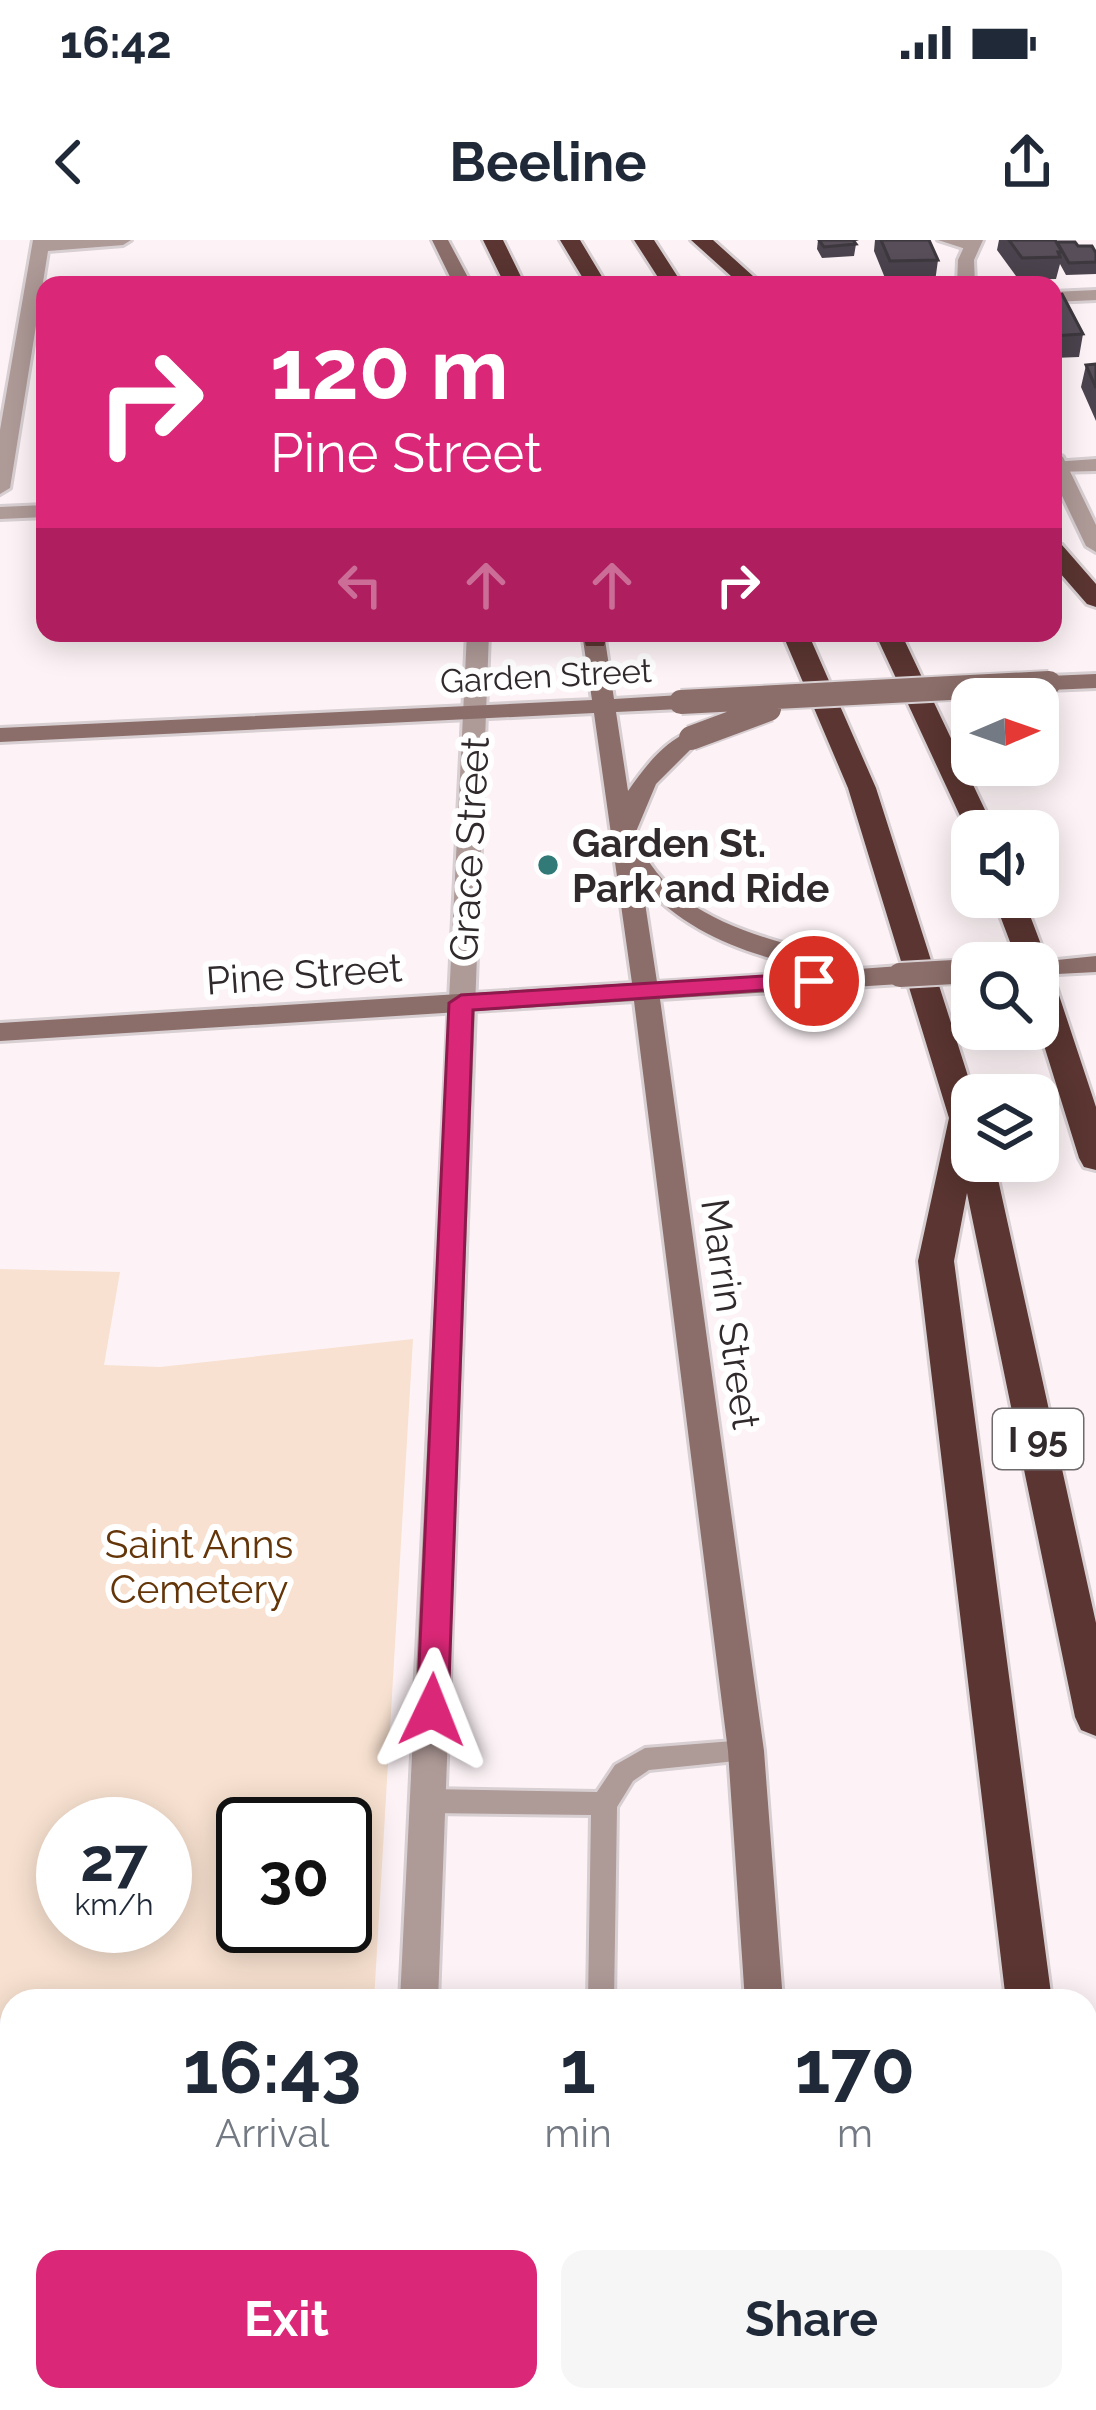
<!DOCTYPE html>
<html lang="en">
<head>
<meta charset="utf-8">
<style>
	body { margin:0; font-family:Raleway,sans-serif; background:#f6f6f7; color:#1f2937; height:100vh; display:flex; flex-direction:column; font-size:45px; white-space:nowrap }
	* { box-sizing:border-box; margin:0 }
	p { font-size:39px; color:#747a83 }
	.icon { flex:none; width:66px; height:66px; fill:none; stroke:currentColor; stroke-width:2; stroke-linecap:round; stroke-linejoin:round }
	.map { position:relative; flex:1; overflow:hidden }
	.details { position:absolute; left:0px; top:1749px; width:1098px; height:423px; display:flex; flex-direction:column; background:#fff; border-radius:36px 36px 0 0; box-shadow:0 6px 30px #0003 }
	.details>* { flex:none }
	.banner { position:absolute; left:36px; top:36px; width:1026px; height:366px; border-radius:24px; box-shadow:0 6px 30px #0003; background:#db2777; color:#fff; overflow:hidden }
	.needle { width:78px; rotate:88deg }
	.buttons { position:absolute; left:951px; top:438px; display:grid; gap:24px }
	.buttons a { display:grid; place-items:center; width:108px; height:108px; border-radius:24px; background:#fff; box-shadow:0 6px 30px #0003; font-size:60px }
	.speed { position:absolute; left:36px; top:1557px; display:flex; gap:24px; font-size:60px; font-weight:700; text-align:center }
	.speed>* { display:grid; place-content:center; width:156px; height:156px; border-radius:50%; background:#fff; box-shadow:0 6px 30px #0003; line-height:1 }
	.speed small { font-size:30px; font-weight:400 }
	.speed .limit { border:6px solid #111; border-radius:18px; background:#fff; color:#111 }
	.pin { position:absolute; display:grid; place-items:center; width:102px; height:102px; color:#fff; margin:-51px; border:6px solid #fff; border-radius:50%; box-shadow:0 3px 12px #0007 }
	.me { position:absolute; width:132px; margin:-66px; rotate:2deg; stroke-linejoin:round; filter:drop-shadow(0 0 9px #0008) }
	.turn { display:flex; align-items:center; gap:42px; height:252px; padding:0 36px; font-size:54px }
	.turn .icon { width:156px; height:156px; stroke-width:2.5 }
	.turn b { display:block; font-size:84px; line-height:102px }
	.lanes { display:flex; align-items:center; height:114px; padding:0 36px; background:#0003; justify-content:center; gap:60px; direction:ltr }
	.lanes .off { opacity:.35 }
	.eta { display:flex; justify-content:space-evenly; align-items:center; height:204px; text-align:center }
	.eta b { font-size:72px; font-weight:700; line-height:84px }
	.action { display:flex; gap:24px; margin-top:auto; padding:24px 36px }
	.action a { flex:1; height:138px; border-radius:24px; background:#db2777; color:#fff; font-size:48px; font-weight:700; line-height:138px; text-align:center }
	.action a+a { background:#f6f6f7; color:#1f2937 }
	.status { display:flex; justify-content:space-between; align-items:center; height:84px; padding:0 60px; background:#fff; direction:ltr }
	.status svg { height:33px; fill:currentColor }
	header { display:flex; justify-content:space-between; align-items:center; height:156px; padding:0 36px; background:#fff; font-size:54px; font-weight:700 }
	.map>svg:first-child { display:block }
</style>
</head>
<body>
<div class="status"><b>16:42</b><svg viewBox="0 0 49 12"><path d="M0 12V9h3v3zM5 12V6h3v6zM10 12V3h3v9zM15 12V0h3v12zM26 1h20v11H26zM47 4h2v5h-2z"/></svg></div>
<header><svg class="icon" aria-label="back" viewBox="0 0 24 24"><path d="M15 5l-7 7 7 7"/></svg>Beeline<svg class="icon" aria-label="share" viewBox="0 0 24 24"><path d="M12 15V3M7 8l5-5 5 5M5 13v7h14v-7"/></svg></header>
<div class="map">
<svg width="1096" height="2170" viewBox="0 0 1096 2170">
	<rect width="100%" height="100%" fill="#fdf3f6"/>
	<path fill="#f8e1d0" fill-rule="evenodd" d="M0 1029 120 1032 104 1125 160 1127 413 1099 374 1761H12V1779H0ZM63 1584H165V1686H63ZM345 1584V1686H243V1584Z"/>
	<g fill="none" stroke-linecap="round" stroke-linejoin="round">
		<g stroke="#d8cfd2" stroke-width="6">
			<path id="service" d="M746 1500 755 1503 758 1511 755 1519 649 1530 633 1541 617 1567 614 1761H588L591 1575 429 1573 420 1569 416 1561 420 1553 429 1549 597 1552 615 1525 645 1508Z
				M10 2154 12 2160H37L41 2170H0V2158Z"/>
		</g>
		<g stroke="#d8cfd2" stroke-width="6">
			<path id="minor" d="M33 0H131L123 5 48 11 10 248 0 254V190Z
				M938 0H968L980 6 972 11Z
				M1096 50V60L1053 62V52Z
				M1096 219V231L1053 232V222Z
				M45 265V277L0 279V267Z
				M467 393H489L438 1761H400Z"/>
		</g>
		<g stroke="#d8cfd2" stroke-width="6">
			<path id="tertiary" d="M967 0H983L974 20 975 45H957L958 20Z
				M1053 211 1063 217 1096 285V312L1086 306 1053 237Z"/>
		</g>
		<g stroke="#d8cfd2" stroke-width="6">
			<path id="secondary" d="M432 0H448L472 45H454Z
				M582 393H604L614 459 681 455 692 462 681 469 616 472 628 551C644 528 664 501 691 491L702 498 656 544 635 594C669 685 776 700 856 722L859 729 900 726 913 735 900 744 660 759 764 1511 783 1761H745L728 1511 634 761 0 801V783L632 743 594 473 0 502V488L592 460ZM642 643C690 697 755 717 823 731L657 742Z
				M1096 434V448L1049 450 1038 443 1049 436Z
				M1096 716V732L1038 735V723H1028Z
				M674 2160H718L716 2170H672Z
				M763 2160H807V2170H763Z"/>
		</g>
		<g stroke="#d8cfd2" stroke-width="6">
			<path id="primary" d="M0 1825H12V1865H0Z
				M1086 1881 1096 1882V1922L1086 1921Z
				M0 1935H12V2017L0 2016Z
				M1086 1979 1096 1980V2022L1086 2021Z
				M642 2160H686L689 2170H645Z"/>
		</g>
		<g stroke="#d8cfd2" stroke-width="6">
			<path id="motorway" d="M483 0H503L525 45H505Z
				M560 0H580L607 45H587Z
				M634 0H654L683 45H663Z
				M691 0H713L763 45H741Z
				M1053 303 1062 305 1096 344V367L1087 364 1053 325Z
				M582 393H608L604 406H586Z
				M782 393H808L876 548 974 855 972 921H994L1096 1383V1496L1081 1490 1075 1477 967 953 954 1021 1052 1761H1006L918 1021 949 878 848 548Z
				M875 393H901L995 591H972V598L967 591Z
				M993 657H1023L1048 723 1045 729 1053 737 1096 867V930L1084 927 1079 918 1038 786V723H1018Z
				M1086 2045 1096 2049V2144L1086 2139Z
				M840 2160H892L894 2170H842Z"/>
		</g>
		<use href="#service" fill="#ae9a97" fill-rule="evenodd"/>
		<use href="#minor" fill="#ae9a97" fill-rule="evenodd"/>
		<use href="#tertiary" fill="#ae9a97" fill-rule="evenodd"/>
		<use href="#secondary" fill="#8b6e6a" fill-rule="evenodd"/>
		<use href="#primary" fill="#714f4b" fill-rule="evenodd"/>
		<use href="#motorway" fill="#5a3531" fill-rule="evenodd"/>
		<g stroke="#d8cfd2" stroke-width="28" stroke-linecap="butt">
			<path id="secondary-bridge" d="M681 462 1049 443
				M691 498 769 469
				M900 735 972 731"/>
		</g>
		<use href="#secondary-bridge" stroke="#8b6e6a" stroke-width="24"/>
	</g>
	<path fill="#4b434d" d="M818 0H859L854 2 856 4 854 16 822 18 817 9Z
		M875 0H929L938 20 935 42 887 43 874 11Z
		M999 0H1055L1057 2 1078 6 1096 13V34L1066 35 1060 24 1056 39 1019 40 997 10Z
		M1053 55 1083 94 1079 117 1053 118Z
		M1096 124V181L1081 147 1086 125Z"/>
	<path fill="#574e59" stroke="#3d373e" stroke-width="3" d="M819 0H853L856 4 824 7Z
		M881 0H929L938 20 890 21Z
		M1009 0H1055L1062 12H1058L1060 17 1022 18Z
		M1057 2H1075L1078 6H1092L1096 13V22L1069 23Z
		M1062 54 1083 94 1053 96V55Z
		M1096 124V148L1086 125Z"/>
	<path fill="#db2777" stroke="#8e194d" stroke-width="3" d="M814 733 822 735V746L473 770 448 1470 443 1480 432 1485 421 1480 417 1470 449 763 461 755Z"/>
	<circle fill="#317a78" stroke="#fff" stroke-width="4.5" cx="548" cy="625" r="12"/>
	<g text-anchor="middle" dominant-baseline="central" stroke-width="12" stroke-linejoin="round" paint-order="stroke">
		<g font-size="33" fill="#312a2d" stroke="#fff">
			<text transform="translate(546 436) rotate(-3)">Garden Street</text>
		</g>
		<rect fill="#fff" stroke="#6f6a6c" stroke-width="3" x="993" y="1169" width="90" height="60" rx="9"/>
		<g font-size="36" font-weight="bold" fill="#312a2d">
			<text x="1038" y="1199">I 95</text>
		</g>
		<g font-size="39" font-weight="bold" fill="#312a2d" stroke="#fff" text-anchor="start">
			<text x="572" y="603">Garden St.<tspan x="572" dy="45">Park and Ride</tspan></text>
		</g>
		<g font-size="39" fill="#312a2d" stroke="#fff">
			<text transform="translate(469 609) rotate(-87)">Grace Street</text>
			<text transform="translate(304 734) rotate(-4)">Pine Street</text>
			<text transform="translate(731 1074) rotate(82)">Marrin Street</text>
		</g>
		<g font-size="39" fill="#633508" stroke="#fff">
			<text x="199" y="1304">Saint Anns<tspan x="199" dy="45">Cemetery</tspan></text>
		</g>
	</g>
</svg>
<div class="buttons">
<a><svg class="needle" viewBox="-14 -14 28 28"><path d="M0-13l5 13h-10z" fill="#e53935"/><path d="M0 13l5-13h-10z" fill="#747a83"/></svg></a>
<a><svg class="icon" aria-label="sound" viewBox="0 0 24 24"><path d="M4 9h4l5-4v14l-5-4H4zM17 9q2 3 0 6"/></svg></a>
<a><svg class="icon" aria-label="search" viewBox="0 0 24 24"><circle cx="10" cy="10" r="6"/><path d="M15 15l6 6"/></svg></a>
<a><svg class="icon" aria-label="layers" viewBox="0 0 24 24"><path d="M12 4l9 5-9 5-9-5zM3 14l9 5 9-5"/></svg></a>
</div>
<div class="speed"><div>27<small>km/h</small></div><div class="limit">30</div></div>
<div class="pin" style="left:814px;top:741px;background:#d93025"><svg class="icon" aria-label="arrive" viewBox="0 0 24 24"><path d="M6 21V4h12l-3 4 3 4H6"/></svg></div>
<svg class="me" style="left:432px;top:1470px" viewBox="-20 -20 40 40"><path d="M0-17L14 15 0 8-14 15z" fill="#db2777" stroke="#fff" stroke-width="4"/></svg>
<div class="banner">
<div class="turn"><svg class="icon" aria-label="right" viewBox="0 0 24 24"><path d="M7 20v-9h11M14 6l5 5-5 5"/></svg><div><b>120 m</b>Pine Street</div></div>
<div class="lanes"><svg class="icon off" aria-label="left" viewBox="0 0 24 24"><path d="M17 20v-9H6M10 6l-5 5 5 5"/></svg><svg class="icon off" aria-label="ahead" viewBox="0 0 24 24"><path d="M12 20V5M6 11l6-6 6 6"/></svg><svg class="icon off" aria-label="ahead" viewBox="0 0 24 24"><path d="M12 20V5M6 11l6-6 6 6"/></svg><svg class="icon" aria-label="right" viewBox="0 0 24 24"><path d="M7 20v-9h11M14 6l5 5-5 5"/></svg></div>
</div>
<section class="details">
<div class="eta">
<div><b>16:43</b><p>Arrival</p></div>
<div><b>1</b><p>min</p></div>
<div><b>170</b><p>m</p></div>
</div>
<div class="action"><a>Exit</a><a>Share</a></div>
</section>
</div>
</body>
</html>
